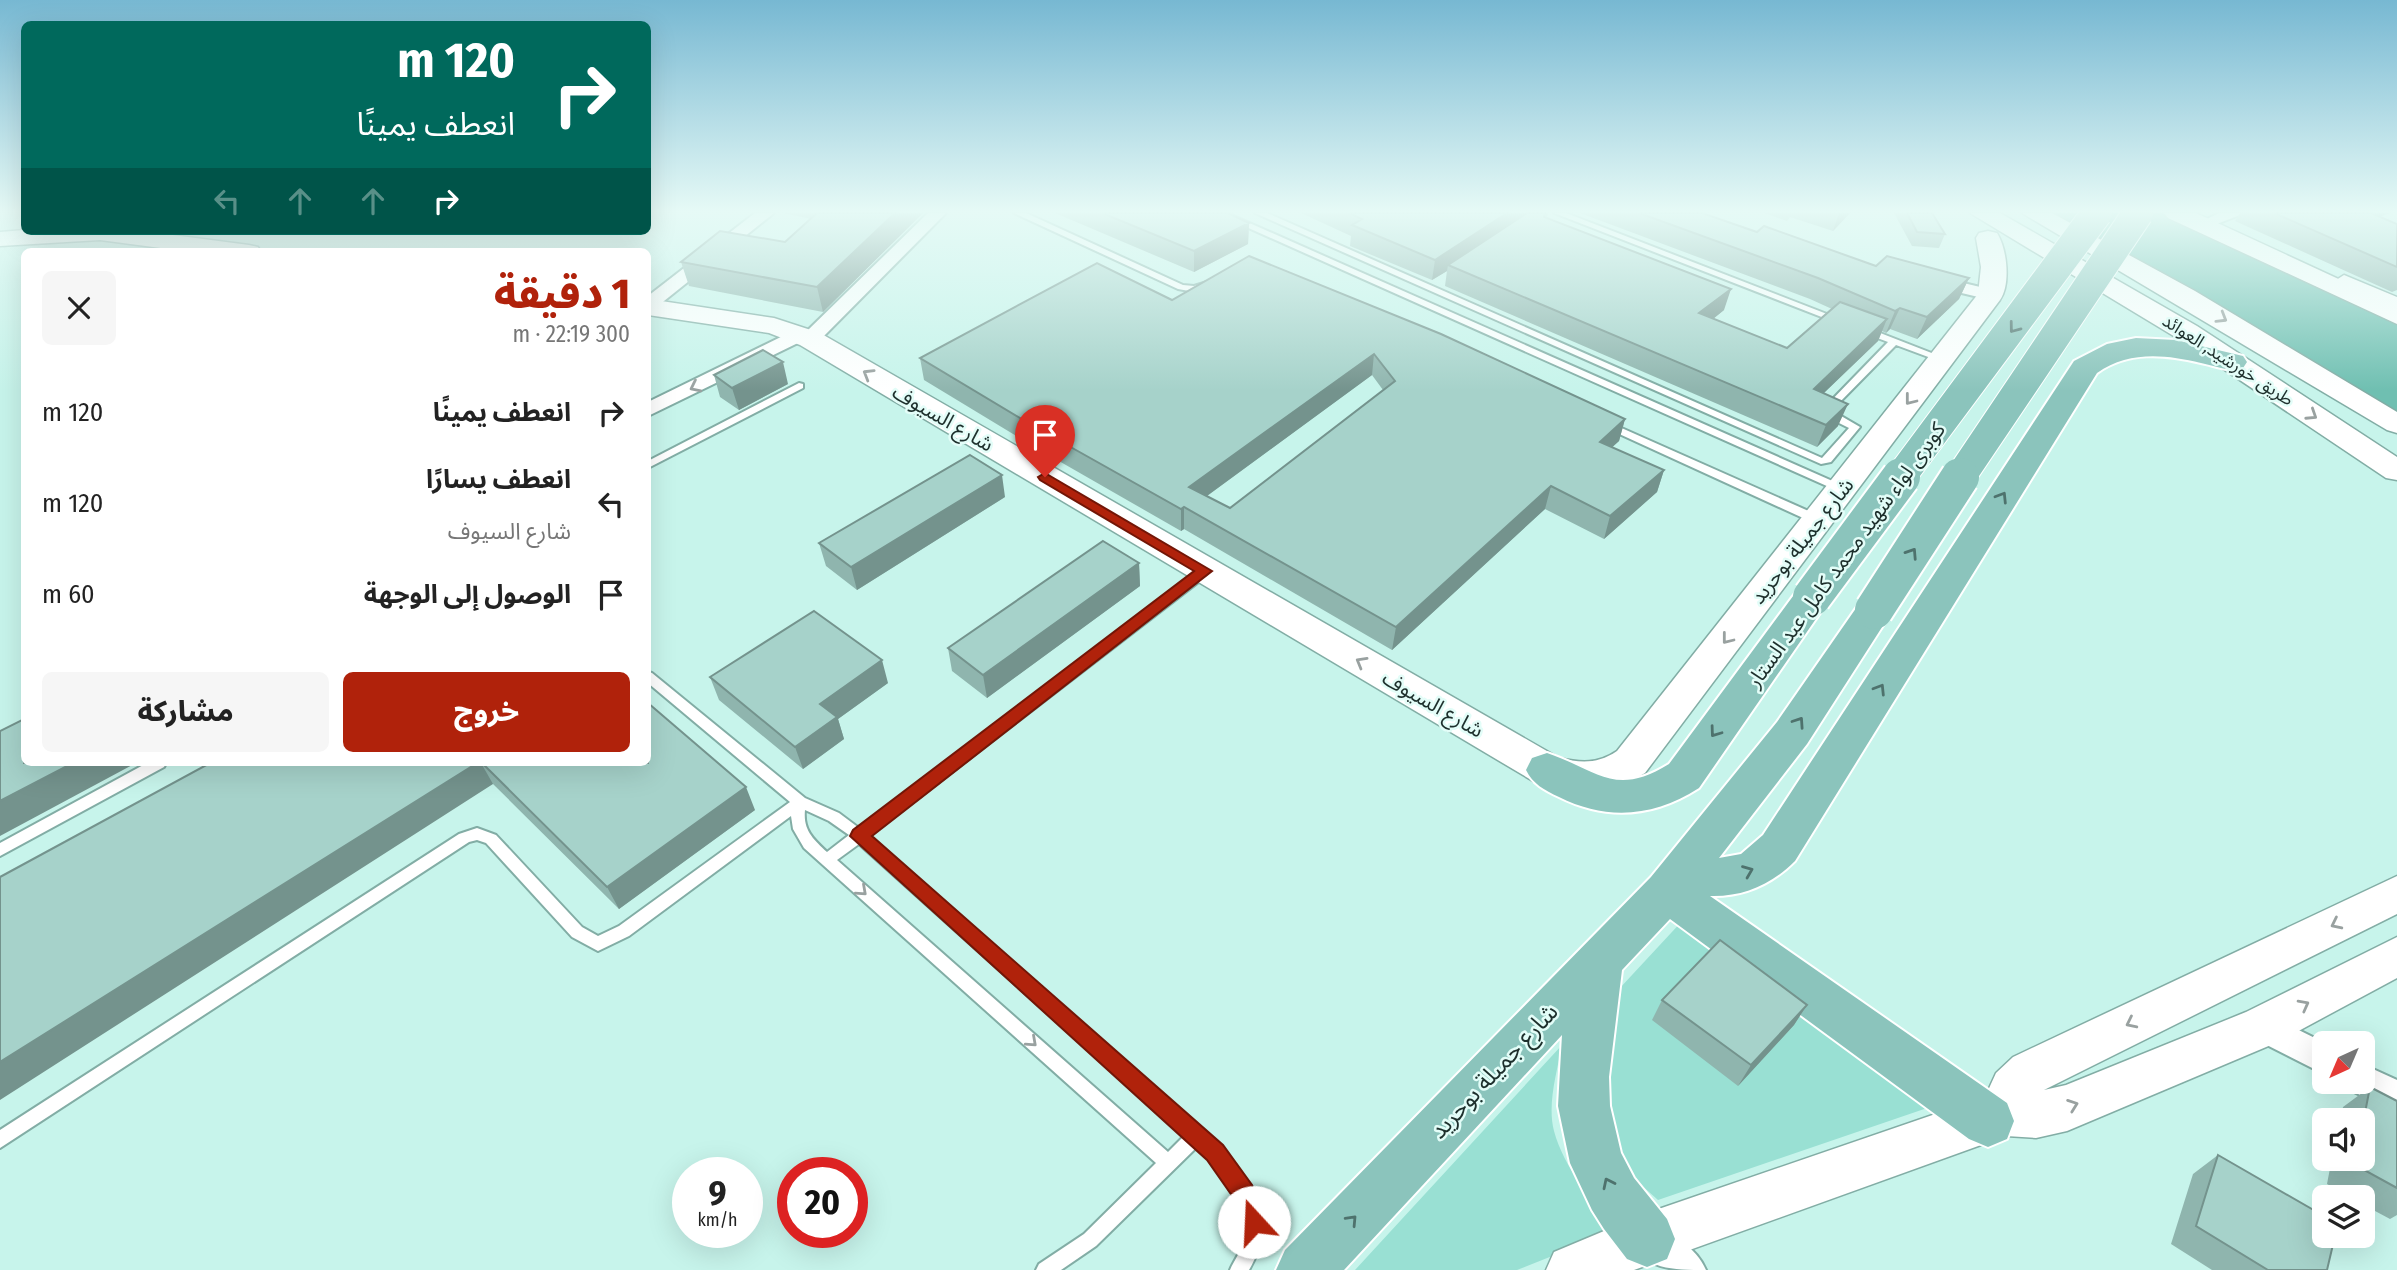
<!DOCTYPE html>
<html lang="ar">
<head>
<meta charset="utf-8">
<style>
	body { margin:0; font-family:"Fira Sans Condensed","Noto Sans Arabic",sans-serif; background:#f6f6f6; color:#222; direction:rtl; height:100vh; display:flex; flex-direction:column; font-size:26px; white-space:nowrap }
	* { box-sizing:border-box; margin:0 }
	p { font-size:23px; color:#767676 }
	.icon { flex:none; width:38px; height:38px; fill:none; stroke:currentColor; stroke-width:2; stroke-linecap:round; stroke-linejoin:round }
	.map { position:relative; flex:1; overflow:hidden; direction:ltr }
	.details { position:absolute; left:21px; top:248px; width:630px; height:518px; display:flex; flex-direction:column; background:#fff; border-radius:10px; box-shadow:0 7px 28px #0002; direction:rtl }
	.details>* { flex:none }
	.guide { position:absolute; left:21px; top:21px; width:630px; height:214px; border-radius:10px; box-shadow:0 7px 28px #0002; direction:rtl; background:#00695c; color:#fff; overflow:hidden }
	.needle { width:46px; rotate:224deg }
	.tools { position:absolute; left:2312px; top:1031px; display:grid; gap:14px }
	.tools a { display:grid; place-items:center; width:63px; height:63px; border-radius:10px; background:#fff; box-shadow:0 7px 28px #0002; font-size:35px }
	.speed { position:absolute; left:672px; top:1157px; display:flex; gap:14px; font-size:35px; font-weight:700; text-align:center }
	.speed>* { display:grid; place-content:center; width:91px; height:91px; border-radius:50%; background:#fff; box-shadow:0 7px 28px #0002; line-height:1 }
	.speed small { font-size:18px; font-weight:400 }
	.speed .limit { border:10px solid #d22; background:#fff; color:#111 }
	.pin { position:absolute; display:grid; place-items:center; width:60px; height:60px; color:#fff; margin:-72px -30px; border-radius:50% 50% 50% 0; rotate:-45deg; box-shadow:0 0 7px #0007 }
	.pin .icon { rotate:45deg }
	.me { position:absolute; width:77px; margin:-38px; rotate:340deg; stroke-linejoin:round; filter:drop-shadow(0 0 5px #0008) }
	.turn { display:flex; align-items:center; gap:24px; height:147px; padding:0 21px; font-size:32px }
	.turn .icon { width:91px; height:91px; stroke-width:2.5 }
	.turn b { display:block; font-size:49px; line-height:60px }
	.lanes { display:flex; align-items:center; height:66px; padding:0 21px; background:#0003; justify-content:center; gap:35px; direction:ltr }
	.lanes .off { opacity:.35 }
	.round { display:grid; place-items:center; flex:none; width:74px; height:74px; border-radius:10px; background:#f6f6f6 }
	.head { display:flex; align-items:center; justify-content:space-between; height:119px; padding:0 21px }
	h1 { font-size:42px; font-weight:800; line-height:52px; color:#b0220b }
	.primary-button { display:flex; gap:14px; margin-top:auto; padding:14px 21px }
	.primary-button a { flex:1; height:80px; border-radius:10px; background:#b0220b; color:#fff; font-size:28px; font-weight:800; line-height:80px; text-align:center }
	.primary-button a+a { background:#f6f6f6; color:#222 }
	ul { padding:0; list-style:none }
	li { display:flex; align-items:center; gap:21px; height:91px; padding:0 21px }
	li div { flex:1 }
	li b { display:block; font-size:26px }
	li em { font-style:normal }
	.map>svg:first-child { display:block }
</style>
</head>
<body>
<div class="map">
<svg width="2397" height="1270" viewBox="0 0 2397 1270">
	<rect width="100%" height="100%" fill="#c7f4eb"/>
	<path fill="#99e0d3" d="M1684 919 1933 1106 1658 1200 1640 1184 1610 1141 1605 1095 1619 989Z
		M1562 1045C1557 1072 1547 1104 1554 1131 1564 1168 1593 1203 1620 1229L1517 1270H1355Z"/>
	<path fill="#6fbfb1" d="M2042 213H2168L2397 322V417Z"/>
	<g fill="none" stroke-linecap="round" stroke-linejoin="round">
		<g stroke="#82ada5" stroke-width="4">
			<path id="service" d="M1014 213H1026L1183 285 1194 286 1207 282 1211 285 1195 292 1178 289Z
				M1215 213H1227L1846 487 1847 489 1842 492 1838 491Z
				M1255 213H1267L1822 458 1849 428 1827 417 1824 408 1888 342 1864 333V329H1870L1947 359 1945 361H1939L1896 345 1834 408 1836 413 1860 427 1831 462 1821 464Z
				M1554 213H1566L1845 321 1843 323H1837Z
				M799 383 803 384V388L648 468V461Z
				M1608 422 1822 517 1824 520 1818 524 1814 523 1604 427V423Z
				M1205 567 1211 571 1209 574 869 836 1221 1146C1250 1184 1277 1224 1249 1270H1230C1234 1260 1242 1251 1244 1239 1249 1204 1221 1169 1197 1147L1096 1246 1061 1270H1036L1039 1264 1084 1234 1156 1163 804 848 793 829 791 816 629 936 598 951 572 937 486 843 477 840 469 842 0 1148V1130L459 834 477 828 496 835 582 927 598 936 619 926 790 802 648 683V672L652 673 805 798 839 813 859 828 1201 568ZM805 810 829 821 849 835 827 852C813 839 803 830 805 810ZM859 844 1184 1136 1168 1152 837 860Z
				M147 763H166L164 767 0 856V843Z"/>
		</g>
		<g stroke="#82ada5" stroke-width="4">
			<path id="minor" d="M755 213H774L654 309 648 310V296Z
				M928 213H946L817 343 802 341 648 416V402L793 331H807Z
				M2219 213H2245L2209 227 2201 222Z
				M1934 276 1997 291 2000 295 1991 300 1928 285 1925 281Z
				M2262 1012 2325 1043 2324 1074 2251 1037 2246 1027 2251 1017Z
				M2362 1064 2397 1080V1113L2350 1090 2347 1082H2362Z
				M1647 1221C1669 1230 1697 1248 1706 1270 1673 1270 1644 1270 1629 1239L1634 1226Z"/>
		</g>
		<g stroke="#82ada5" stroke-width="3">
			<path id="tertiary" d="M2344 275 2397 297V313L2336 287 2333 282Z"/>
		</g>
		<g stroke="#82ada5" stroke-width="3">
			<path id="secondary" d="M1970 213H2000L2197 326 2397 457V480L2386 478 2177 338Z
				M2022 213H2052L2195 291 2397 412V433L2387 430Z
				M2164 213H2196L2397 306V324L2168 218Z
				M24 230 142 231 249 245 258 247 261 252H191L100 240 0 246V232Z
				M1988 231 1997 233C2007 249 2011 284 2000 300L1645 773C1607 796 1574 794 1533 781L800 345 769 333 648 315V299L774 318 820 333 1559 758C1581 763 1598 764 1617 751L1978 294 1981 267 1976 238 1979 233Z
				M2397 876V914L2044 1090 2066 1085 2246 1012 2397 937V978L2278 1042 2067 1131 2036 1138 2006 1136 1634 1270H1546L1554 1252 1647 1213 1985 1097 1996 1073 2013 1057Z"/>
		</g>
		<g stroke="#fff" stroke-width="4">
			<path id="primary" d="M2136 338 2176 340 2243 356 2247 362 2243 368C2228 372 2216 366 2201 363 2164 354 2128 351 2097 373L1795 861C1771 885 1743 897 1710 896L2007 1103 2014 1121 2007 1139 1988 1147 1969 1139 1670 919 1622 970 1609 1077 1610 1106 1621 1153 1634 1178 1667 1219 1675 1239 1667 1259 1647 1267 1627 1259 1604 1229 1592 1210 1570 1163 1558 1106 1562 1035 1344 1270H1276L1285 1250 1651 877 1777 722 1861 601 1874 597 1887 601 1893 610 1807 744 1719 858 1741 854 1763 835 2074 361 2107 344Z
				M1812 584 1825 588 1831 597 1699 788C1654 817 1607 821 1559 797 1544 790 1533 784 1526 770L1532 758 1547 753C1598 770 1614 798 1669 764L1799 588Z"/>
		</g>
		<use href="#service" fill="#fff" fill-rule="evenodd"/>
		<use href="#minor" fill="#fff" fill-rule="evenodd"/>
		<use href="#tertiary" fill="#fff" fill-rule="evenodd"/>
		<use href="#secondary" fill="#fff" fill-rule="evenodd"/>
		<use href="#primary" fill="#8bc4bc" fill-rule="evenodd"/>
		<g stroke="#fff" stroke-width="32" stroke-linecap="butt">
			<path id="primary-bridge-far1" d="M1899 479 2097 213
				M1959 479 2138 213"/>
		</g>
		<g stroke="#fff" stroke-width="42" stroke-linecap="butt">
			<path id="primary-bridge" d="M1812 597 1901 477
				M1874 610 1960 477"/>
		</g>
		<use href="#primary-bridge-far1" stroke="#8bc4bc" stroke-width="30"/>
		<use href="#primary-bridge" stroke="#8bc4bc" stroke-width="38"/>
	</g>
	<path fill="#8fb5ae" fill-rule="evenodd" d="M783 213H923L823 312 689 286 681 262 785 242 811 219Z
		M1055 213H1228L1249 223 1248 244 1194 272Z
		M1301 213H1548L1547 218 1724 310 1713 319 1787 348 1832 309 1810 299 1580 213H1702L1757 232 1876 266 1969 278 1959 299 1917 339 1890 329 1886 333 1882 331 1878 341 1824 393 1838 426 1817 447 1445 286 1447 271 1432 280 1350 246 1351 236Z
		M1764 213H1850L1833 231 1790 217 1787 221Z
		M1894 213H1932L1945 234 1939 248 1912 246Z
		M2240 213H2390L2379 217 2397 224V290L2392 292 2235 221Z
		M1172 300 1625 419 1619 441 1612 447 1664 470 1657 492 1604 539 1545 509 1392 650 1184 529 1181 531 1038 449 924 380 920 358ZM1372 375 1383 390 1230 508 1207 496Z
		M714 375 788 384 739 410 720 397Z
		M1005 497 857 590 826 566 819 543Z
		M1139 563 1140 586 987 698 952 671 948 648 992 619Z
		M710 677 888 683 838 719 844 739 803 769 719 700Z
		M210 763H648L755 810 619 909 493 784Z
		M1662 1000 1807 1005 1794 1025 1738 1086 1652 1020Z
		M2370 1087 2397 1101V1215L2390 1219 2362 1204V1197H2350L2327 1184 2332 1158H2362V1120H2340L2343 1107Z
		M2218 1155 2327 1270H2212L2171 1244 2193 1174Z"/>
	<path fill="#74938d" d="M895 213H923L823 312 817 287Z
		M1507 213H1535L1448 265 1447 271 1432 280 1435 260Z
		M1839 213H1850L1833 231Z
		M2355 213H2390L2345 228Z
		M1249 223 1248 244 1194 272V251Z
		M1969 278 1959 299 1917 339 1927 317Z
		M1731 289 1724 310 1693 335 1699 313Z
		M1900 308 1890 329 1886 333 1895 311Z
		M1887 319 1878 341 1805 411 1814 389Z
		M1374 354 1372 375 1189 509V487Z
		M783 362 788 384 739 410 732 388Z
		M1848 404 1838 426 1817 447 1826 425Z
		M1625 419 1619 441 1594 464 1600 442Z
		M1664 470 1657 492 1604 539 1610 516Z
		M1002 475 1005 497 857 590 851 567Z
		M1551 486 1545 509 1392 650 1396 627Z
		M1184 507V529L1181 531V509Z
		M1139 563 1140 586 987 698 983 675Z
		M882 660 888 683 838 719 844 739 803 769 795 747 820 704Z
		M73 763H136L0 836V801Z
		M477 763H481L493 784 0 1100V1062Z
		M746 787 755 810 619 909 607 887Z
		M1807 1005 1794 1025 1738 1086 1751 1065Z"/>
	<path fill="#a6d2ca" stroke="#74938d" stroke-width="2" fill-rule="evenodd" d="M817 213H895L817 287 681 262 720 231 785 242Z
		M1102 213H1228L1249 223 1194 251Z
		M1349 213H1507L1435 260 1352 225 1362 219Z
		M1527 213H1545L1544 217 1731 289 1699 313 1787 348 1840 302 1887 319 1814 389 1848 404 1826 425 1448 265Z
		M1639 213H1702L1757 232 1764 226 1876 266 1887 256 1969 278 1927 317 1900 308 1895 311 1818 278Z
		M1907 213H1932L1945 234 1917 232Z
		M2274 213H2371L2397 224V267Z
		M1249 256 1441 334 1625 419 1600 442 1664 470 1610 516 1551 486 1396 627 1184 507 1181 509 1035 427 920 358 1097 263 1172 300ZM1374 354 1395 381 1230 508 1189 487Z
		M763 350 783 362 732 388 714 375Z
		M970 455 1002 475 851 567 819 543Z
		M1103 541 1139 563 983 675 948 648Z
		M814 611 882 660 820 704 837 717 795 747 710 677Z
		M648 703 746 787 607 887 482 763H648Z
		M24 719V763H73L0 801V731Z
		M210 763H477L0 1062V877Z
		M1720 940 1807 1005 1751 1065 1662 1000Z
		M2370 1087 2397 1101V1188L2355 1165 2356 1158H2362V1128Z
		M2218 1155 2324 1216V1236H2335L2327 1270H2268L2196 1226Z"/>
	<defs><path id="oneway-chevron" d="M-2-3.5L2.5 0L-2 3.5" fill="none" stroke-width="1.6" stroke-linecap="round" stroke-linejoin="round" transform="scale(1.75)"/></defs>
	<g stroke="#99a1a0">
		<use href="#oneway-chevron" transform="translate(2222 318) rotate(31)"/>
		<use href="#oneway-chevron" transform="translate(868 374) rotate(-149)"/>
		<use href="#oneway-chevron" transform="translate(695 387) rotate(154)"/>
		<use href="#oneway-chevron" transform="translate(1910 400) rotate(128)"/>
		<use href="#oneway-chevron" transform="translate(2312 415) rotate(33)"/>
		<use href="#oneway-chevron" transform="translate(1727 639) rotate(128)"/>
		<use href="#oneway-chevron" transform="translate(1361 662) rotate(-150)"/>
		<use href="#oneway-chevron" transform="translate(862 891) rotate(42)"/>
		<use href="#oneway-chevron" transform="translate(2336 924) rotate(154)"/>
		<use href="#oneway-chevron" transform="translate(2304 1005) rotate(-28)"/>
		<use href="#oneway-chevron" transform="translate(2131 1023) rotate(154)"/>
		<use href="#oneway-chevron" transform="translate(1032 1042) rotate(42)"/>
		<use href="#oneway-chevron" transform="translate(2073 1105) rotate(-20)"/>
	</g>
	<g stroke="#4e726d">
		<use href="#oneway-chevron" transform="translate(2014 328) rotate(127)"/>
		<use href="#oneway-chevron" transform="translate(2002 497) rotate(-58)"/>
		<use href="#oneway-chevron" transform="translate(1912 553) rotate(-57)"/>
		<use href="#oneway-chevron" transform="translate(1880 689) rotate(-58)"/>
		<use href="#oneway-chevron" transform="translate(1799 722) rotate(-56)"/>
		<use href="#oneway-chevron" transform="translate(1715 732) rotate(126)"/>
		<use href="#oneway-chevron" transform="translate(1748 871) rotate(-22)"/>
		<use href="#oneway-chevron" transform="translate(1608 1183) rotate(-116)"/>
		<use href="#oneway-chevron" transform="translate(1352 1220) rotate(-47)"/>
	</g>
	<linearGradient id="sky" x2="0" y2="1"><stop stop-color="#77b8d2"/><stop offset="0.54" stop-color="#e6faf6"/><stop offset="1" stop-color="#e6faf6" stop-opacity="0"/></linearGradient>
	<rect width="2397" height="391" fill="url(#sky)"/>
	<path fill="#b0220b" stroke="#721607" stroke-width="2" d="M1045 473 1212 571 872 836 1223 1145 1252 1185 1265 1222 1262 1231 1254 1234 1246 1231 1235 1200 1207 1160 850 836 853 830 1194 571 1040 480 1038 477Z"/>
	<g text-anchor="middle" dominant-baseline="central" stroke-width="5" stroke-linejoin="round" paint-order="stroke">
		<g font-size="18" fill="#1d2f2c" stroke="#e3fdf8">
			<text transform="translate(2228 360) rotate(33)">طريق خورشيد, العوائد</text>
		</g>
		<g font-size="21" fill="#1d2f2c" stroke="#e3fdf8">
			<text transform="translate(943 418) rotate(30)">شارع السيوف</text>
			<text transform="translate(1802 541) rotate(-52)">شارع جميلة بوحريد</text>
			<text transform="translate(1846 555) rotate(-54)">كوبرى لواء شهيد محمد كامل عبد الستار</text>
			<text transform="translate(1433 704) rotate(30)">شارع السيوف</text>
		</g>
		<g font-size="24" fill="#1d2f2c" stroke="#e3fdf8">
			<text transform="translate(1494 1071) rotate(-47)">شارع جميلة بوحريد</text>
		</g>
	</g>
</svg>
<div class="tools">
<a><svg class="needle" viewBox="-14 -14 28 28"><path d="M0-13l5 13h-10z" fill="#e53935"/><path d="M0 13l5-13h-10z" fill="#767676"/></svg></a>
<a><svg class="icon" aria-label="sound" viewBox="0 0 24 24"><path d="M4 9h4l5-4v14l-5-4H4zM17 9q2 3 0 6"/></svg></a>
<a><svg class="icon" aria-label="layers" viewBox="0 0 24 24"><path d="M12 4l9 5-9 5-9-5zM3 14l9 5 9-5"/></svg></a>
</div>
<div class="speed"><div>9<small>km/h</small></div><div class="limit">20</div></div>
<div class="pin" style="left:1045px;top:477px;background:#d93025"><svg class="icon" aria-label="arrive" viewBox="0 0 24 24"><path d="M6 21V4h12l-3 4 3 4H6"/></svg></div>
<svg class="me" style="left:1254px;top:1222px" viewBox="-20 -20 40 40"><circle r="19" fill="#fff"/><path d="M0-13L10 11 0 6-10 11z" fill="#b0220b"/></svg>
<div class="guide">
<div class="turn"><svg class="icon" aria-label="right" viewBox="0 0 24 24"><path d="M7 20v-9h11M14 6l5 5-5 5"/></svg><div><b>120 m</b>انعطف يمينًا</div></div>
<div class="lanes"><svg class="icon off" aria-label="left" viewBox="0 0 24 24"><path d="M17 20v-9H6M10 6l-5 5 5 5"/></svg><svg class="icon off" aria-label="ahead" viewBox="0 0 24 24"><path d="M12 20V5M6 11l6-6 6 6"/></svg><svg class="icon off" aria-label="ahead" viewBox="0 0 24 24"><path d="M12 20V5M6 11l6-6 6 6"/></svg><svg class="icon" aria-label="right" viewBox="0 0 24 24"><path d="M7 20v-9h11M14 6l5 5-5 5"/></svg></div>
</div>
<section class="details">
<div class="head"><div><h1>1 دقيقة</h1><p>300 m · 22:19</p></div><a class="round"><svg class="icon" aria-label="close" viewBox="0 0 24 24"><path d="M6 6l12 12M18 6L6 18"/></svg></a></div>
<ul>
<li><svg class="icon" aria-label="right" viewBox="0 0 24 24"><path d="M7 20v-9h11M14 6l5 5-5 5"/></svg><div><b>انعطف يمينًا</b></div><em>120 m</em></li>
<li><svg class="icon" aria-label="left" viewBox="0 0 24 24"><path d="M17 20v-9H6M10 6l-5 5 5 5"/></svg><div><b>انعطف يسارًا</b><p>شارع السيوف</p></div><em>120 m</em></li>
<li><svg class="icon" aria-label="arrive" viewBox="0 0 24 24"><path d="M6 21V4h12l-3 4 3 4H6"/></svg><div><b>الوصول إلى الوجهة</b></div><em>60 m</em></li>
</ul>
<div class="primary-button"><a>خروج</a><a>مشاركة</a></div>
</section>
</div>
</body>
</html>
